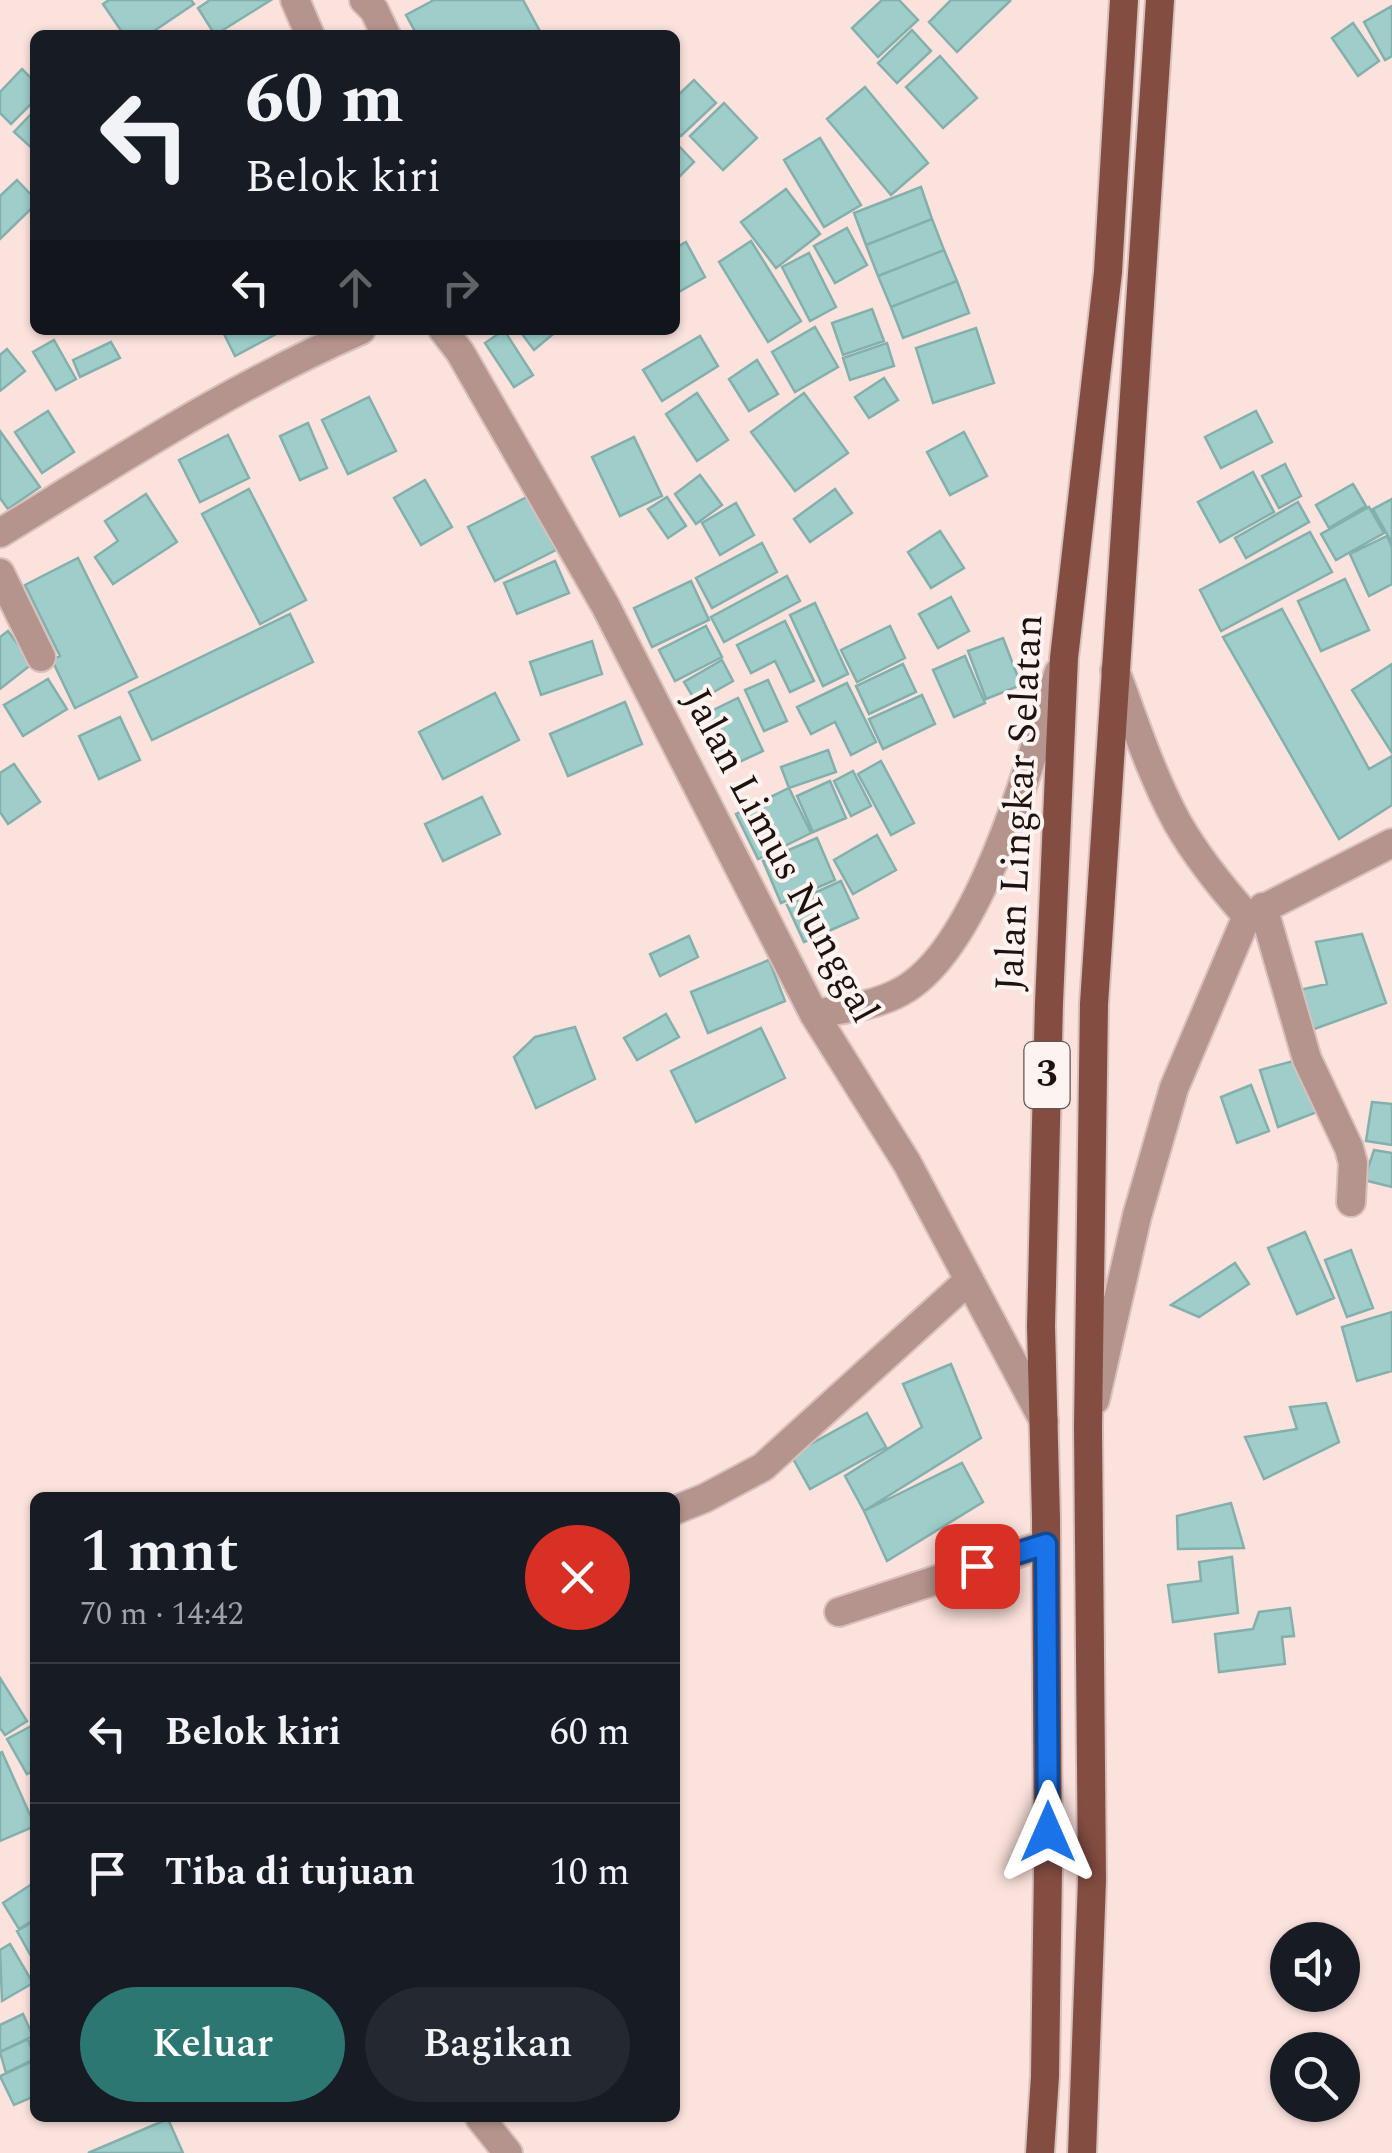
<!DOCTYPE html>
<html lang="id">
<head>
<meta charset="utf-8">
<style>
	body { margin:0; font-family:Spectral,serif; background:#242831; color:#f1f3f6; height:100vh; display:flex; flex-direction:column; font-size:38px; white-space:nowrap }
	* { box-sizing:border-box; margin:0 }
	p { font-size:32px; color:#9ea1a6 }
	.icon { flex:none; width:55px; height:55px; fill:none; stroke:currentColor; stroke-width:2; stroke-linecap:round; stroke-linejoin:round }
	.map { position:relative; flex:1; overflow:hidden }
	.side { position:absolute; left:30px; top:1492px; width:650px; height:630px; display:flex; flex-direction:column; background:#171b24; border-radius:15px; box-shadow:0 2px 8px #0004 }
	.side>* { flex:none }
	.guide { position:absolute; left:30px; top:30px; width:650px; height:305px; border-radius:15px; box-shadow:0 2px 8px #0004; background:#171b24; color:#f1f3f6; overflow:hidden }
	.tools { position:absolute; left:1270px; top:1922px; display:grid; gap:20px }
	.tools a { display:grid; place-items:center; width:90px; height:90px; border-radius:50%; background:#171b24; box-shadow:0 2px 8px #0004; font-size:50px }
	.pin { position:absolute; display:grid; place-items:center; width:85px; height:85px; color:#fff; margin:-42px; border-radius:20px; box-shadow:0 5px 15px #0006 }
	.me { position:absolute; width:110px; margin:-55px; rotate:0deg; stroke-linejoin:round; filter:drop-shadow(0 0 8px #0008) }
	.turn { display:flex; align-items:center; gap:35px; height:210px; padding:0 50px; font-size:45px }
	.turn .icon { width:130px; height:130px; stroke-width:2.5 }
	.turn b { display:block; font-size:70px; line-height:85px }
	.lanes { display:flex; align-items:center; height:95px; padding:0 50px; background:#0003; justify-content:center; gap:50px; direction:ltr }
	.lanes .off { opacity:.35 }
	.round { display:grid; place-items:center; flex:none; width:105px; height:105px; border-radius:52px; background:#242831 }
	.headline { display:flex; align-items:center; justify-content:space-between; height:170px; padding:0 50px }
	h1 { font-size:60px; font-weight:600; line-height:75px }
	.primary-button { display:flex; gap:20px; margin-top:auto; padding:20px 50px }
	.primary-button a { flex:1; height:115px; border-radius:60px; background:#2d7773; color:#fff; font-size:40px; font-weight:600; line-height:115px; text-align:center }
	.primary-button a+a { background:#242831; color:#f1f3f6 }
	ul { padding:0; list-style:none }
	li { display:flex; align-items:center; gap:30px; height:140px; padding:0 50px; border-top:2px solid #363941 }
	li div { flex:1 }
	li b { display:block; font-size:38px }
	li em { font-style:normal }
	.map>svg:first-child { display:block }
</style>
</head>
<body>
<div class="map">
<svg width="1392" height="2153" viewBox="0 0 1392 2153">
	<rect width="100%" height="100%" fill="#fce2dd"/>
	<path fill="#9ecdca" stroke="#83b0ad" stroke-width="2.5" d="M109 0H191L194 4 148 35H124L103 4Z
		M210 0H271L215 35 198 8Z
		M434 0H523L542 35H417L406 15Z
		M882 0H899L918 20 878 57 852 28Z
		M951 0H1008L1010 1 957 52 929 22Z
		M1392 6V56L1385 60 1364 22Z
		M1353 23 1379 61 1358 76 1332 38Z
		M912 30 931 51 897 83 878 63Z
		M940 56 977 98 943 128 906 87Z
		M22 69 35 82V100L11 124 0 113V92Z
		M694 80 716 103 681 136 675 130V98Z
		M865 87 928 163 891 195 827 119Z
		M724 103 757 138 723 170 690 136Z
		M35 110V151L14 132Z
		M820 138 861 205 824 227 784 160Z
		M675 142 694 162 675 181Z
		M17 180 35 199V205L0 239V196Z
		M921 187 932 219 866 245 854 213Z
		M786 189 820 234 776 268 741 222Z
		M932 219 944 250 878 276 866 245Z
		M847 228 867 265 835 283 814 246Z
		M751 241 801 321 768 342 719 262Z
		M686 242 705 277 675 294V248Z
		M944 250 957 281 891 307 878 276Z
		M809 253 836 307 810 321 782 267Z
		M957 281 969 313 903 338 891 307Z
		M872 309 884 341 843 355 832 323Z
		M815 327 838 367 795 392 772 352Z
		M976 328 994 383 933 403 916 348Z
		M222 330H276L278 333 235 356Z
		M504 330 533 375 514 387 485 343Z
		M519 330H558L534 350Z
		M700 336 718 366 662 401 643 370Z
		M54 340 76 379 56 390 33 352Z
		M111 342 120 358 80 377 73 360Z
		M887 343 894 366 850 380 843 358Z
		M7 349 25 371 0 391V355Z
		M757 360 778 394 749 411 729 379Z
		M884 378 898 400 869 418 855 397Z
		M697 393 728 440 697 461 666 414Z
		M804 393 848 453 795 491 751 432Z
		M369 397 396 451 348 474 322 420Z
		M48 411 74 452 42 473 15 432Z
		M1256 411 1272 442 1221 468 1205 437Z
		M308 423 327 468 300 480 280 436Z
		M0 431 40 487 8 509 0 498Z
		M964 432 987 476 950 495 927 452Z
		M228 435 249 478 200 502 179 460Z
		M634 437 662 496 620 516 592 457Z
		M1285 464 1301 496 1279 508 1262 476Z
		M1253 472 1274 512 1220 542 1198 502Z
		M700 475 722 505 696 524 675 494Z
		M425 480 452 527 421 545 394 498Z
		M1353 484 1366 506 1329 528 1316 505Z
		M249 489 306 600 260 624 202 514Z
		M835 489 852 513 810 542 794 519Z
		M146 494 177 542 113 584 95 557 118 541 105 521Z
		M529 496 556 550 495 581 468 527Z
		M667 497 686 526 668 538 648 509Z
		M1392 499V543L1373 509Z
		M1298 502 1309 522 1246 558 1235 538Z
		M736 503 754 535 720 555 702 523Z
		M1369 507 1384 533 1336 560 1321 534Z
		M940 531 964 568 931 588 908 552Z
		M1310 532 1332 572 1221 631 1200 590Z
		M1387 536 1392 547V584L1369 596 1350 554Z
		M762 543 777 572 712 608 696 578Z
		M78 558 137 677 75 708 52 660 60 656 25 585Z
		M555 561 569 593 517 614 504 583Z
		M787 576 800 601 724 642 711 617Z
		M1345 579 1369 630 1321 651 1298 601Z
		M691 581 709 620 652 647 634 608Z
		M951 597 969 631 938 648 919 614Z
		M815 603 848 674 823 686 790 615Z
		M1282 609 1369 769 1392 756V805L1339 839 1223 637Z
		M290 614 313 662 152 740 129 692Z
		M785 621 814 681 790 692 775 661 751 673 737 645Z
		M706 626 722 657 675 681 659 650Z
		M890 626 905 658 857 682 841 650Z
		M8 631 20 647 24 643 37 660 0 689V637Z
		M1003 638 1021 685 986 699 968 651Z
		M592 641 602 674 541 695 530 662Z
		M965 656 985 703 954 717 933 670Z
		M722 660 733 681 696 702 684 682Z
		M903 664 916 692 869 714 856 686Z
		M1392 664V753L1352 690Z
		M48 679 67 709 23 736 4 705Z
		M768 680 787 721 764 731 745 690Z
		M847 683 876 742 851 755 835 722 811 734 797 707Z
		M495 693 519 740 443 779 419 732Z
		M922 695 935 724 883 749 869 719Z
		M738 698 763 751 722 770 697 718Z
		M625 702 642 744 568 776 550 734Z
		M120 717 140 760 99 779 79 736Z
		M828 750 836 772 789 788 781 767Z
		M881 761 914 823 891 835 858 774Z
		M14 764 40 802 8 824 0 812V773Z
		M853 771 871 806 851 816 834 781Z
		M830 781 846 818 813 832 797 796Z
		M789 788 811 833 758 859 736 814Z
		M482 797 500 834 443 861 425 824Z
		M877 835 896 870 853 894 834 860Z
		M817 838 835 880 781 903 763 861Z
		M841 881 858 918 804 942 787 905Z
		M1362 934 1386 1003 1306 1032 1295 991 1327 984 1316 942Z
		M689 936 698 957 660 976 650 954Z
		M769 960 785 1001 708 1033 691 992Z
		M666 1014 679 1037 637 1060 624 1038Z
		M575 1027 595 1079 536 1108 514 1057 535 1037Z
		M761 1028 785 1078 696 1122 671 1071Z
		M1301 1059 1317 1112 1278 1127 1260 1070Z
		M1251 1085 1269 1131 1237 1143 1221 1097Z
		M1372 1102 1392 1104V1145L1366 1141Z
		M1374 1150 1392 1153V1187L1364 1180Z
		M1305 1232 1334 1298 1297 1314 1268 1248Z
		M1351 1250 1373 1308 1347 1317 1325 1260Z
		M1235 1263 1249 1284 1199 1317 1171 1305Z
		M1392 1312V1371L1357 1381 1342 1327Z
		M951 1364 981 1438 864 1511 845 1476 922 1427 903 1384Z
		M1326 1403 1339 1442 1264 1479 1245 1437 1297 1429 1290 1407Z
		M867 1413 886 1447 810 1489 791 1455Z
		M962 1463 983 1502 887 1561 864 1511Z
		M1231 1503 1244 1548 1178 1549 1177 1516Z
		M1232 1557 1238 1613 1173 1622 1168 1585 1201 1581 1199 1562Z
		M1290 1608 1294 1636 1282 1637 1285 1664 1219 1672 1215 1634 1253 1629 1259 1612Z
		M0 1678 27 1721 5 1735 0 1728Z
		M35 1724V1770L27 1774 7 1739Z
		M2 1752 35 1826 0 1841V1753Z
		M35 1882V1919L19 1929 3 1903Z
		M35 1921V1954L31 1956 17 1931Z
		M10 1944 33 1983 2 2001 0 1950Z
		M23 2014 33 2036 0 2052V2025Z
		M28 2039 35 2059 6 2073 0 2052Z
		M35 2060V2096L14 2105 0 2076Z
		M168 2119 183 2153H88Z"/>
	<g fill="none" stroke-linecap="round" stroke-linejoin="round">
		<g stroke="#d8c1bc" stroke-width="32">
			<path id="minor" d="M295 0 310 35
				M364 0 374 10 386 35
				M443 330 460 352 605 605 814 1014 907 1163 1044 1421
				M0 533C118 461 235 385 361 330
				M0 573 41 657
				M1115 670C1134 721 1151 774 1177 822 1197 857 1221 887 1247 916
				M1263 907 1307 1059 1349 1148 1353 1163 1351 1202
				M1249 916 1392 843
				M814 1014C843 1009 876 1006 902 991 981 948 1031 756 1059 672
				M1095 1400 1137 1216 1174 1088 1247 916
				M675 1510 705 1498 763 1467 968 1281
				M839 1612 1046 1544
				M480 2118 508 2153"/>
		</g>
		<g stroke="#d8c1bc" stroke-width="32">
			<path id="primary" d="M1040 2153 1045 2076 1048 1868 1046 1518 1041 1326 1049 1003 1064 658 1108 272 1124 0
				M1082 2153 1092 1880 1088 1427 1094 1004 1160 0"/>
		</g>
		<use href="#minor" stroke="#b5948d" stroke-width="28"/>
		<use href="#primary" stroke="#844d42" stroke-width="28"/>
	</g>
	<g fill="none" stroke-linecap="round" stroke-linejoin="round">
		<g stroke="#114b97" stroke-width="25">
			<path id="route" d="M977 1566 1046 1544 1048 1832"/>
		</g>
		<use href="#route" stroke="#1a73e8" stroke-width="18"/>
	</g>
	<g text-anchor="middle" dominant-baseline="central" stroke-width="8" stroke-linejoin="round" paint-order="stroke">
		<rect fill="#fdf4f2" stroke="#615552" stroke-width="2.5" x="1024.5" y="1042" width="45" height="66" rx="8"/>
		<g font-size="38" font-weight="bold" fill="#1e110e">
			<text x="1047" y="1075">3</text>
		</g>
		<g font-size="40" fill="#1e110e" stroke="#fdf4f2">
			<text transform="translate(1020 803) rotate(-87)">Jalan Lingkar Selatan</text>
			<text transform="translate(780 856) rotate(62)">Jalan Limus Nunggal</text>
		</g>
	</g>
</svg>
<div class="tools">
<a><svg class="icon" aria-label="sound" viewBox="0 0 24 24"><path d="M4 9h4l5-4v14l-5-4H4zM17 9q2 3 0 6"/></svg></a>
<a><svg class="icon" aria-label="search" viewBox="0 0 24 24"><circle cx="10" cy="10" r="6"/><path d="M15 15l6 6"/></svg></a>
</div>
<div class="pin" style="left:977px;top:1566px;background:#d93025"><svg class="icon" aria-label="arrive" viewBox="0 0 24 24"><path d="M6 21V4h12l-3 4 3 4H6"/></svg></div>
<svg class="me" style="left:1048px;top:1832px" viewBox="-20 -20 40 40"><path d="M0-17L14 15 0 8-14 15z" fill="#1a73e8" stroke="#fff" stroke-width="4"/></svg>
<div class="guide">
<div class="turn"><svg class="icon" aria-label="left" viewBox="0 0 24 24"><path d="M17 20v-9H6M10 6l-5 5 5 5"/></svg><div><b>60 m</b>Belok kiri</div></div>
<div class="lanes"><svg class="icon" aria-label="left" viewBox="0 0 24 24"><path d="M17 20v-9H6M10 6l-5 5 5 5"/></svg><svg class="icon off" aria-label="ahead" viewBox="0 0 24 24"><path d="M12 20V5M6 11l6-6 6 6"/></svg><svg class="icon off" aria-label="right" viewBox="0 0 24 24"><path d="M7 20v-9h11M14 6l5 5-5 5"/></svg></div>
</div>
<section class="side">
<div class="headline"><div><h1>1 mnt</h1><p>70 m · 14:42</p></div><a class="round" style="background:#d93025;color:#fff"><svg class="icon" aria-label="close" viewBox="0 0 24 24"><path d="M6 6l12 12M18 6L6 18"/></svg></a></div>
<ul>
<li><svg class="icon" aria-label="left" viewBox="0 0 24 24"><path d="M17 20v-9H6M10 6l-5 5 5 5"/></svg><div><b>Belok kiri</b></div><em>60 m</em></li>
<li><svg class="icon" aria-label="arrive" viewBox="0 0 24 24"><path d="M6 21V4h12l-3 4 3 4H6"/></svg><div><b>Tiba di tujuan</b></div><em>10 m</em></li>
</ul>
<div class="primary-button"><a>Keluar</a><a>Bagikan</a></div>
</section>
</div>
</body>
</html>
